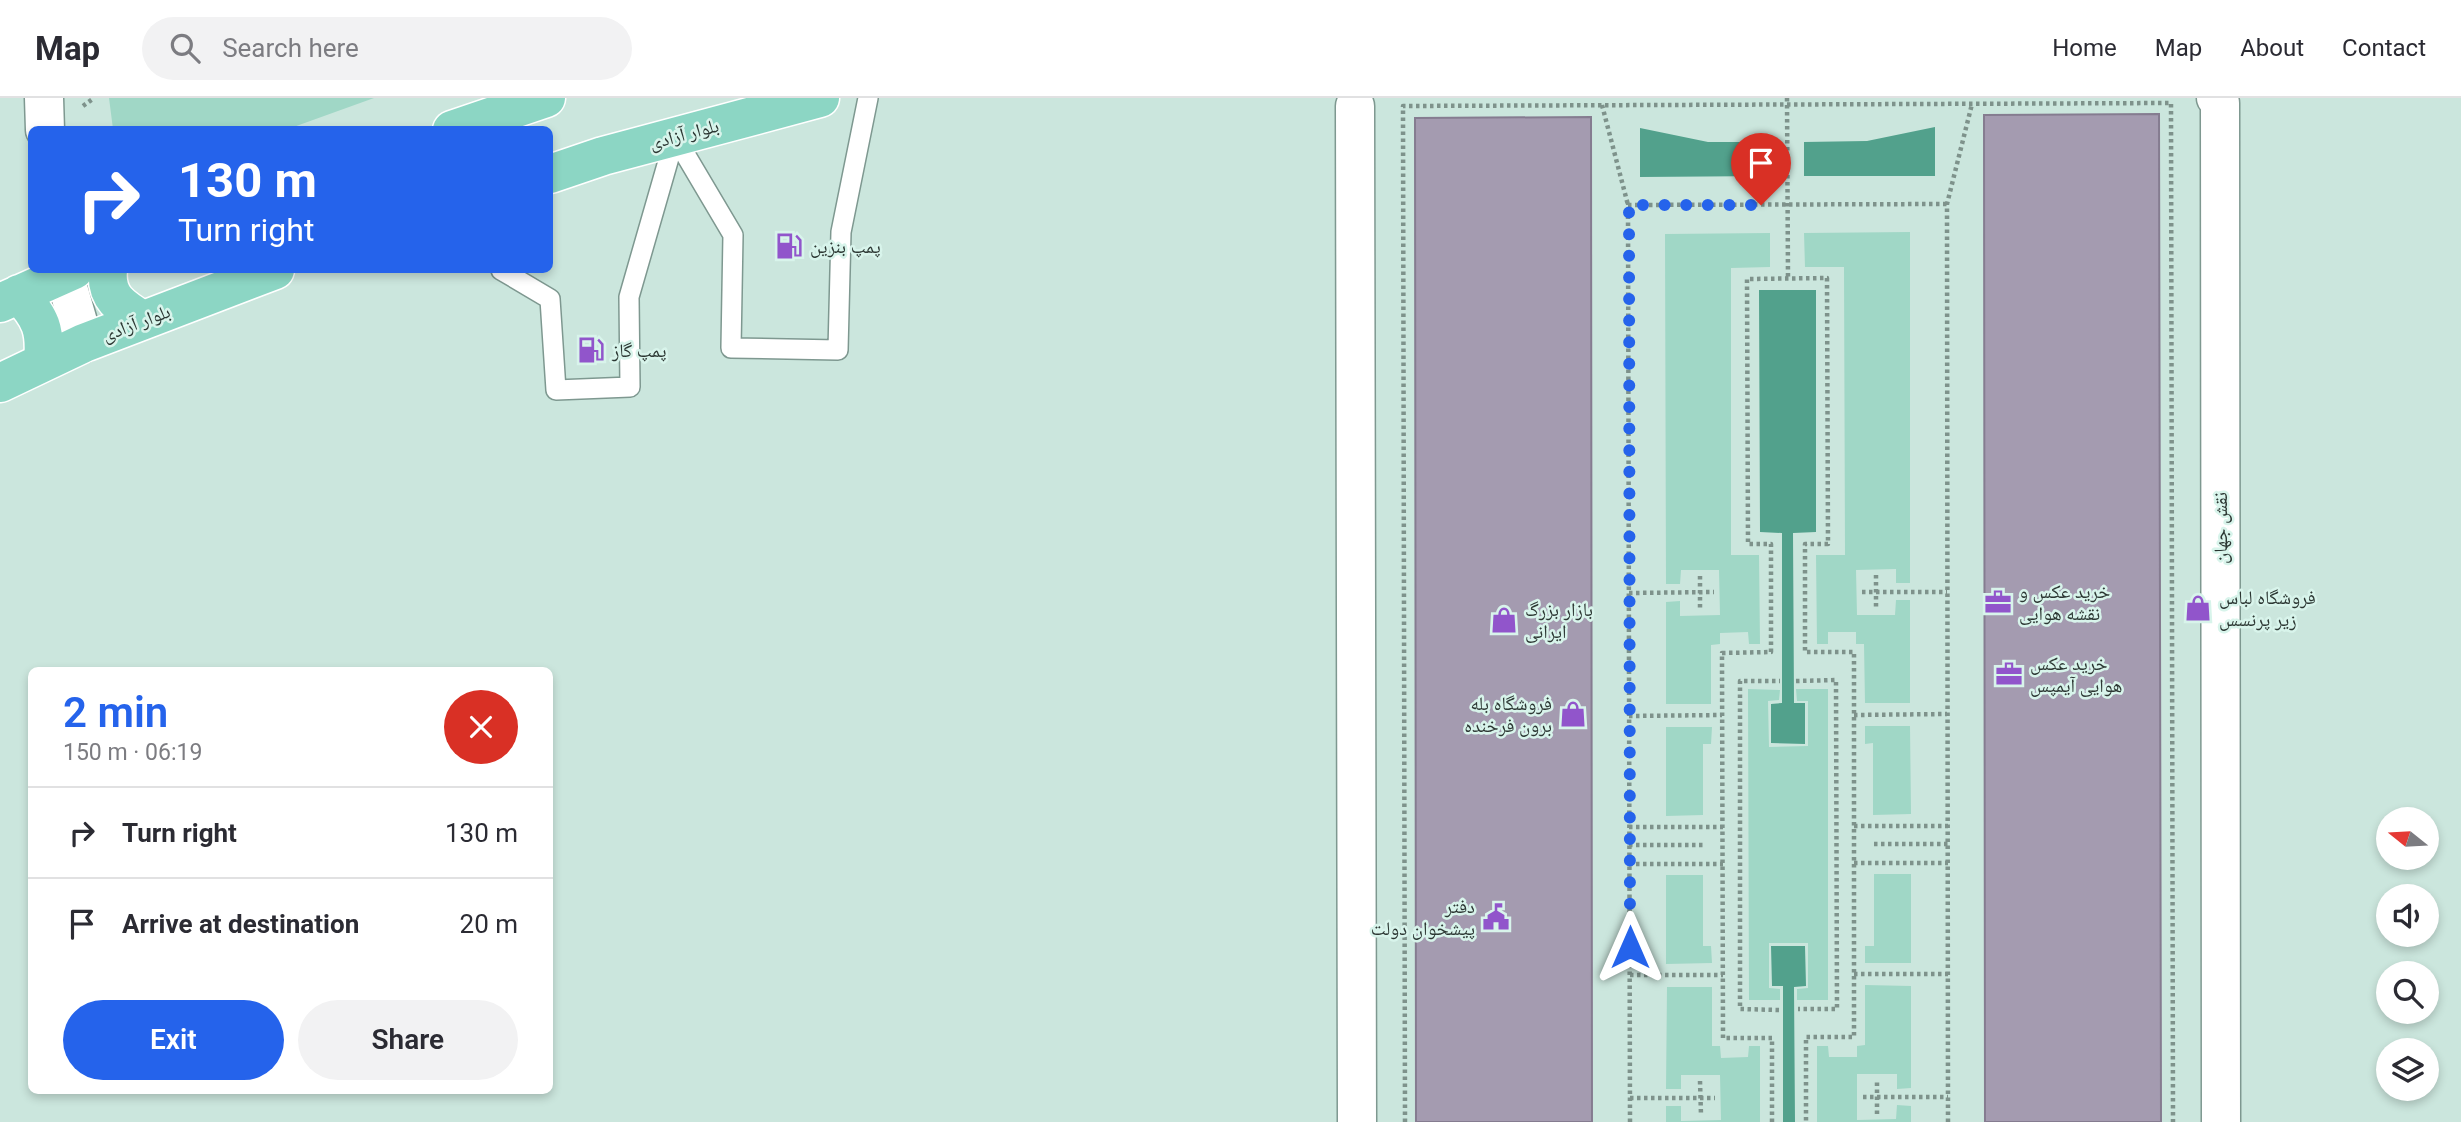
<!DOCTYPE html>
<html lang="en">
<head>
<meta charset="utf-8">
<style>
	body { margin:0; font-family:Roboto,"Noto Naskh Arabic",sans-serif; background:#f2f2f3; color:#2b2b33; height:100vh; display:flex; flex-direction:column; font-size:26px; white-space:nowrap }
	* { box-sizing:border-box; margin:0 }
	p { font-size:23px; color:#7c7c81 }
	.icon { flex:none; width:38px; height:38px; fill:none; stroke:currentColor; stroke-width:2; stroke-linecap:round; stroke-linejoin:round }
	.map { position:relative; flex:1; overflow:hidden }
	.panel { position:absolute; left:28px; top:569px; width:525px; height:427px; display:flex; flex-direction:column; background:#fff; border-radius:10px; box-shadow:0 4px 10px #0003 }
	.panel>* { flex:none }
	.hud { position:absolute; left:28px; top:28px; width:525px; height:147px; border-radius:10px; box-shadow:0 4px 10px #0003; background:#2563eb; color:#fff; overflow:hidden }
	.needle { width:46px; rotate:288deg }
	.controls { position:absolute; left:2376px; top:709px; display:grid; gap:14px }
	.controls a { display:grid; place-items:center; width:63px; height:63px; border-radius:50%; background:#fff; box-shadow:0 4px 10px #0003; font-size:35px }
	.pin { position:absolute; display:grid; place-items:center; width:60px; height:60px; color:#fff; margin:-72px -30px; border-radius:50% 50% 50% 0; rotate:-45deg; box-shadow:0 0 7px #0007 }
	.pin .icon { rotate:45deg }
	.me { position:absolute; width:77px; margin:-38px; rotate:0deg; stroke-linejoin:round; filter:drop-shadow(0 0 5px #0008) }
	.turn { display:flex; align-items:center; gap:24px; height:147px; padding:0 35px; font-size:32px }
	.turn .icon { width:91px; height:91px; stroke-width:2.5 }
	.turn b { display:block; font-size:49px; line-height:60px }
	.round { display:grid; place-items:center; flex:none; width:74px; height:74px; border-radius:37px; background:#f2f2f3 }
	.summary { display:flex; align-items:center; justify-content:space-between; height:119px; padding:0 35px }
	h1 { font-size:42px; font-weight:600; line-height:52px; color:#2563eb }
	.cta { display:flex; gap:14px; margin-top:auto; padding:14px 35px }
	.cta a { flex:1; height:80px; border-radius:42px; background:#2563eb; color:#fff; font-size:28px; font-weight:600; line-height:80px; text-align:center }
	.cta a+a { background:#f2f2f3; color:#2b2b33 }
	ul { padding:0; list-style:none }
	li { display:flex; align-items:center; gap:21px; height:91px; padding:0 35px; border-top:2px solid #e1e1e2 }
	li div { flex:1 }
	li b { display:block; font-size:26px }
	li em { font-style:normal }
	header { display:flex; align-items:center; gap:42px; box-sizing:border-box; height:98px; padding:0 35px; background:#fff; border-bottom:2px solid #e1e1e2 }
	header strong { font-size:33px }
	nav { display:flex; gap:38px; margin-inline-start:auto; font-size:24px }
	.search { width:490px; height:63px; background:#f2f2f3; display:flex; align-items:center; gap:18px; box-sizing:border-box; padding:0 24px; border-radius:38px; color:#7c7c81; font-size:26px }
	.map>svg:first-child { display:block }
</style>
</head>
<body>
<header>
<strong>Map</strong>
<div class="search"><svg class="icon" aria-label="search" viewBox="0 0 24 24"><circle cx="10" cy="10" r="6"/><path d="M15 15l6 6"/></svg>Search here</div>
<nav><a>Home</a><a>Map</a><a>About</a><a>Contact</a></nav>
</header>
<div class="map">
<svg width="2461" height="1024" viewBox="0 0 2461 1024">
	<rect width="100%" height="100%" fill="#cbe6dd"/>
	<path fill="#a0d7c6" d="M109 0H374L288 31H113Z
		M1910 134V485H1896V471L1856 472 1857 517H1895L1896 502H1910V605H1865L1864 546H1856V534H1828V546H1817L1816 457H1845L1844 169H1805L1804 135Z
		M1770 135V169L1731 170V457H1759L1760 546H1749L1748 534 1720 535V546L1711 547V606H1666V504L1680 503V518L1720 517 1719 472H1681L1680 486H1666L1665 136Z
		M1748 591 1780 592 1779 602 1768 603 1769 649 1808 648V603H1797L1796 591H1828V902H1797V891L1808 890V845H1769V890L1780 891V902H1749Z
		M1865 628H1910L1911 716 1873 717V645L1865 646Z
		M1666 629H1712L1711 646H1703V717L1666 718Z
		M1874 776H1911V865H1865V848H1874Z
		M1666 777H1703V848H1711L1712 865 1666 866Z
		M1865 887 1911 888V990L1897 991V976H1857V1022L1896 1021 1897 1007 1911 1008V1024H1817V948H1828L1829 959H1857V948L1865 947Z
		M1667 889H1712V948H1720L1721 960 1748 959 1749 948H1760V1024H1666V1008H1681V1023L1721 1022 1720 977H1681V991H1666Z"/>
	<path fill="#52a18c" d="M1935 29V78H1804V44L1867 43Z
		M1640 30 1708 44H1770V78L1640 79Z
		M1759 192H1816V434L1793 435 1794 605H1805V646L1771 645V606L1782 605V435L1760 434Z
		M1771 848H1805L1806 888 1794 889 1795 1024H1783V888H1772Z"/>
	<path fill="#a49bb0" stroke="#857c90" stroke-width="2" d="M2159 16 2161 1024H1985L1984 17Z
		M1591 19 1592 1024H1416L1415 20Z"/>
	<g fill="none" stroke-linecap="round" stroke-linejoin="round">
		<g stroke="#7e9890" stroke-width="22">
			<path id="service" d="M501 172 550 201 556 292 630 289 629 199 675 39 733 137 731 250 838 252 841 134 868 0"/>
		</g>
		<g stroke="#7e9890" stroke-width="41">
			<path id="tertiary" d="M44 0 45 32
				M2216 0 2220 5 2221 1024
				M1355 8 1357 1024
				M63 172 84 245"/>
		</g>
		<g stroke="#fff" stroke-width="41">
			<path id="primary" d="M452 32 546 0
				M550 76 603 58 820 0
				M108 172C105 199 121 209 142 222
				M19 196C41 220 46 232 43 264
				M0 205 74 172
				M0 285 84 245 275 172"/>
		</g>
		<path stroke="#7e928b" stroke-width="4.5" stroke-dasharray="3.5 3.5" stroke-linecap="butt" d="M1787 0 1788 180
			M1602 7 1628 107
			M83 8 94 0
			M1876 477V511
			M1700 478V512
			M1862 494H1947
			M1629 495 1714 494
			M1796 583 1836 582 1837 911H1798
			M1854 617 1947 616
			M1629 618 1722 617
			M1854 728H1948
			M1629 729H1723
			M1874 746H1948
			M1629 747H1703
			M1854 765H1948
			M1629 766H1723
			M1854 876H1948
			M1630 877H1723
			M1779 912 1740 911V583H1780
			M1700 983 1701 1017
			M1863 999H1948
			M1630 1000H1715
			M1877 1016V982
			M1405 1024 1403 8 2171 5 2173 1024
			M1630 1024 1628 107 1947 106
			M1772 1024V940H1723L1722 555 1771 554V446H1748L1747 181 1827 180 1828 446H1805V554H1854V939H1806V1024
			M1948 1024 1947 106 1972 6"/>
		<use href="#service" stroke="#fff" stroke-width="19"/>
		<use href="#tertiary" stroke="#fff" stroke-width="38"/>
		<use href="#primary" stroke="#8cd6c4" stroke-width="38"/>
	</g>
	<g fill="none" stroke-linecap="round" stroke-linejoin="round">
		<path stroke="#2563eb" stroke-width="12" stroke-dasharray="0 21.6" d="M1630 849 1629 107H1761"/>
	</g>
	<defs>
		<g id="fuel-bare" transform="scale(2.1)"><path d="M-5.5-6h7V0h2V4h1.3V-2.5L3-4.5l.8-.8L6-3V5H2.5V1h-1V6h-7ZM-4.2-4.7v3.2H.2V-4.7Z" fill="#9155cb" stroke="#d8f4eb" stroke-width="2.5" paint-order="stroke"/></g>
		<g id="office-bare" transform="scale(2.1)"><path d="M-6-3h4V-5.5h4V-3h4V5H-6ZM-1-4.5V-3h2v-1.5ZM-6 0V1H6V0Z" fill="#9155cb" stroke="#d8f4eb" stroke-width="2.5" paint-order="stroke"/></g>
		<g id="shop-bare" transform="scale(2.1)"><path d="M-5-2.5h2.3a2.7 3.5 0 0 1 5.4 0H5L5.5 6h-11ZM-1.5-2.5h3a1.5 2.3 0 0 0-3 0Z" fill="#9155cb" stroke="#d8f4eb" stroke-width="2.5" paint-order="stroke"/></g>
		<g id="civic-bare" transform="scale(2.1)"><path d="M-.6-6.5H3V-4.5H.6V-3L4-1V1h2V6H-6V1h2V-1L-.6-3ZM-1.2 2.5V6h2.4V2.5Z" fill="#9155cb" stroke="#d8f4eb" stroke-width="2.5" paint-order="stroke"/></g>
	</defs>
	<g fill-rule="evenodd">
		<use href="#fuel-bare" x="789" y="148"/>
		<use href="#fuel-bare" x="591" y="252"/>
		<use href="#office-bare" x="1998" y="504"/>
		<use href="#shop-bare" x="2198" y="510"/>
		<use href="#shop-bare" x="1504" y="522"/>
		<use href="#office-bare" x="2009" y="576"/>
		<use href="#shop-bare" x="1573" y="616"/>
		<use href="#civic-bare" x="1496" y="819"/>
	</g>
	<g text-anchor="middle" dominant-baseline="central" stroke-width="5" stroke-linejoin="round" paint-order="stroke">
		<g font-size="19" fill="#2c3733" stroke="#d8f4eb">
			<text transform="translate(684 36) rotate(-15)">بلوار آزادی</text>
			<text transform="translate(136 225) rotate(-21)">بلوار آزادی</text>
			<text transform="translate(2220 430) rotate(-90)">نقش جهان</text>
		</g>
		<g font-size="19" fill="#2c3733" stroke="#d8f4eb" text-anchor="start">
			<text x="810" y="148">پمپ بنزين</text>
			<text x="612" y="252">پمپ گاز</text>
			<text x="2019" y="493">خرید عکس و<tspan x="2019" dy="22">نقشه هوایی</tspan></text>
			<text x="2219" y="499">فروشگاه لباس<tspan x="2219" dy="22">زیر پرنسس</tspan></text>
			<text x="1525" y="511">بازار بزرگ<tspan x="1525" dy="22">ایرانی</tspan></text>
			<text x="2030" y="565">خرید عکس<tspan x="2030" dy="22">هوایی آیمپس</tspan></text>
			<text x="1552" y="605" text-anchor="end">فروشگاه بله<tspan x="1552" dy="22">برون فرخنده</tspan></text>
			<text x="1475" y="808" text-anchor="end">دفتر<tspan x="1475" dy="22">پیشخوان دولت</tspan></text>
		</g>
	</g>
</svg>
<div class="controls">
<a><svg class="needle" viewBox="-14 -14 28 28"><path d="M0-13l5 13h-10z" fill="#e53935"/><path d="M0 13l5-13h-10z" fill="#7c7c81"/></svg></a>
<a><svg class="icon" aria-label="sound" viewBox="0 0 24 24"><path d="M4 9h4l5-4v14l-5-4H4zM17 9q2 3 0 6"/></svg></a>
<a><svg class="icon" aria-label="search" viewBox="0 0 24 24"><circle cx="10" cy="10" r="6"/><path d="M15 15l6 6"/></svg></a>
<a><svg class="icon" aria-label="layers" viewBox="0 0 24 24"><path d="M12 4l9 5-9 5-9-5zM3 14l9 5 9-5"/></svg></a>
</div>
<div class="pin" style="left:1761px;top:107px;background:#d93025"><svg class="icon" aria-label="arrive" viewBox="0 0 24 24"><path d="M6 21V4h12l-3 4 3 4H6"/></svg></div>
<svg class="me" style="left:1630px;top:849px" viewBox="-20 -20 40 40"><path d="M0-17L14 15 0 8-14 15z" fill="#2563eb" stroke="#fff" stroke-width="4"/></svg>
<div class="hud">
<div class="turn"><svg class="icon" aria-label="right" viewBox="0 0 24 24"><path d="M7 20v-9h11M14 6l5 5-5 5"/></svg><div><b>130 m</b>Turn right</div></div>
</div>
<section class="panel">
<div class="summary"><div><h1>2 min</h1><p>150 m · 06:19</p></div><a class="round" style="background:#d93025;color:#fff"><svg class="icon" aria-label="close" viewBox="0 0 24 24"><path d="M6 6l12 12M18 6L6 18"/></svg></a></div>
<ul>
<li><svg class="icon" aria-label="right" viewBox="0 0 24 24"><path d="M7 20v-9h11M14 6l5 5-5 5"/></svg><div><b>Turn right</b></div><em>130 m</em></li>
<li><svg class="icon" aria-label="arrive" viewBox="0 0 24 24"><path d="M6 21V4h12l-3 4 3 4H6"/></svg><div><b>Arrive at destination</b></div><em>20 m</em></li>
</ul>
<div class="cta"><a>Exit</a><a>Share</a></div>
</section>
</div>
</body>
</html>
